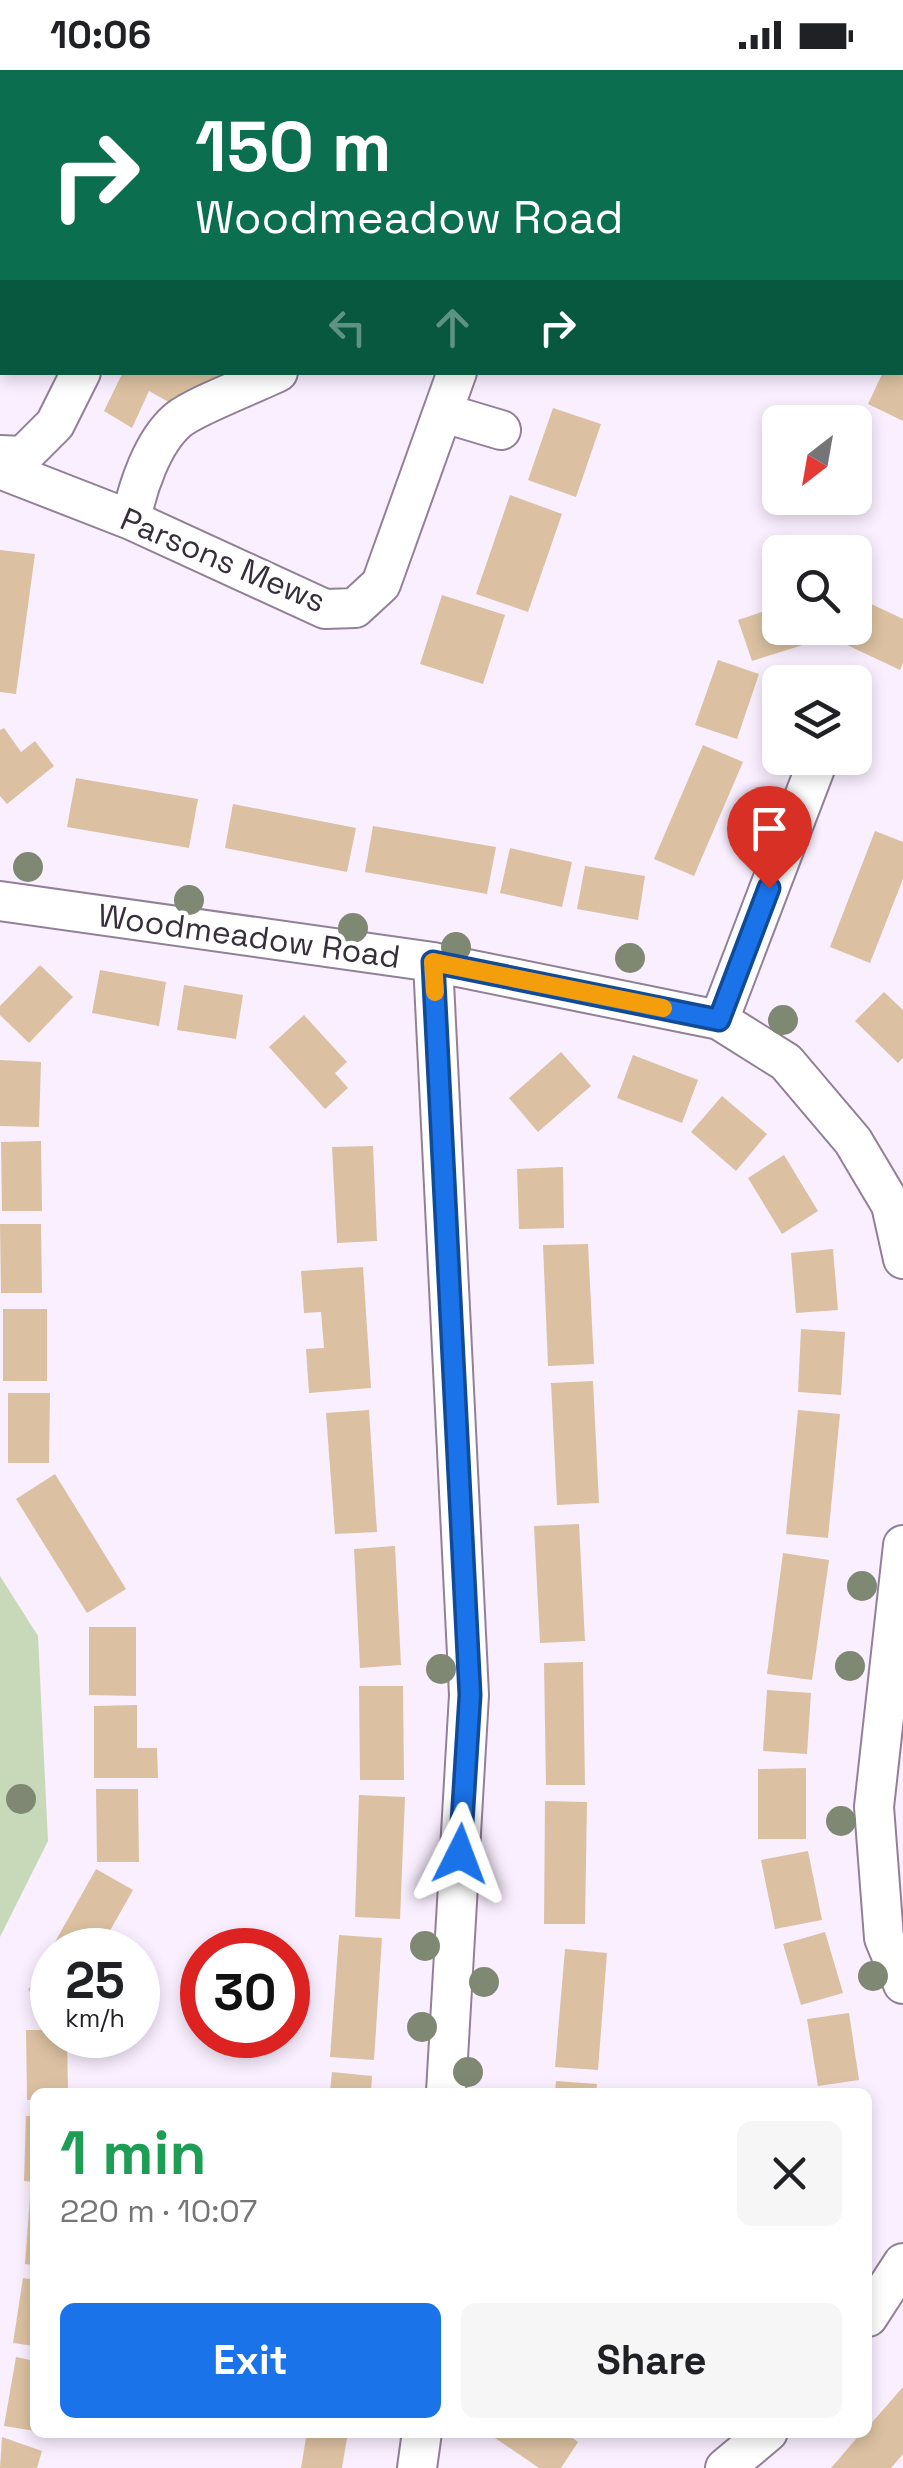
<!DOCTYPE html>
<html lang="en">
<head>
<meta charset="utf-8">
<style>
	body { margin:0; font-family:"Space Grotesk",sans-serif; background:#f6f6f6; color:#202124; height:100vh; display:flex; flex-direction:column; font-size:38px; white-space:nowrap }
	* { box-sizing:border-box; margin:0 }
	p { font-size:32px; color:#757577 }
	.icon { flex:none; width:55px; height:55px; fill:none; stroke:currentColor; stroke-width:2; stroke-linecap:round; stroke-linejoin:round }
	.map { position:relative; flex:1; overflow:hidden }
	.drawer { position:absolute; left:30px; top:2018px; width:842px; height:350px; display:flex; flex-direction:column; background:#fff; border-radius:15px; box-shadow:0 5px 15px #0003 }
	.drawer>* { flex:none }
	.top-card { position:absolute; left:0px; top:0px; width:905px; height:305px; box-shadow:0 5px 15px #0003; background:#0b6e4f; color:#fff; overflow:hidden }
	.needle { width:65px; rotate:211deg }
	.tools { position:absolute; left:762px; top:335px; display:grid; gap:20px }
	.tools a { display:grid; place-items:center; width:110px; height:110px; border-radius:15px; background:#fff; box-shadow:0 5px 15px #0003; font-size:50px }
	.speed { position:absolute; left:30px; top:1858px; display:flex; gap:20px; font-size:50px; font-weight:700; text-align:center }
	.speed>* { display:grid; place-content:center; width:130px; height:130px; border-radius:50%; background:#fff; box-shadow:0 5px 15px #0003; line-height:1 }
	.speed small { font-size:25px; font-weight:400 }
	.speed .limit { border:15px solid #d22; background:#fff; color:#111 }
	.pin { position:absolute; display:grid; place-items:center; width:85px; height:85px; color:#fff; margin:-102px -42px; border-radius:50% 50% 50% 0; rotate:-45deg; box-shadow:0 0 10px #0007 }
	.pin .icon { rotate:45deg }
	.me { position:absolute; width:110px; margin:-55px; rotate:3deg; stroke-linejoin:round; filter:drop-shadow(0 0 8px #0008) }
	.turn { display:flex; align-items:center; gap:35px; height:210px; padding:0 30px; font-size:45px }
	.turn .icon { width:130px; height:130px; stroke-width:2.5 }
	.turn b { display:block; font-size:70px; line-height:85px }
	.lanes { display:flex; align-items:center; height:95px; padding:0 30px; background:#0003; justify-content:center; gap:50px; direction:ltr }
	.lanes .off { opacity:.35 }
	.round { display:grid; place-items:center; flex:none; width:105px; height:105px; border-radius:15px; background:#f6f6f6 }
	.summary { display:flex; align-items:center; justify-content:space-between; height:170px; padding:0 30px }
	h1 { font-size:60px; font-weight:700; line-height:75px; color:#1e9e55 }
	.cta { display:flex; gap:20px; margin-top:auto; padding:20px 30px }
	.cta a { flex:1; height:115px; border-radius:15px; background:#1a73e8; color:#fff; font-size:40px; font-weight:700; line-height:115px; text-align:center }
	.cta a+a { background:#f6f6f6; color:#202124 }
	.status { display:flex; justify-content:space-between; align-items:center; height:70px; padding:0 50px; background:#fff; direction:ltr }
	.status svg { height:28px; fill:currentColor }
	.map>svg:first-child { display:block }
</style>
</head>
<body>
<div class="status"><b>10:06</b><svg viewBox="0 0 49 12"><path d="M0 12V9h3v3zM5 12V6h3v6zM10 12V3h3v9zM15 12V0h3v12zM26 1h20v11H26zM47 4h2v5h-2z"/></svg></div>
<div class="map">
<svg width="903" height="2398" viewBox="0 0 903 2398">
	<rect width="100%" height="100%" fill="#faefff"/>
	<path fill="#c7d9b9" d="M0 1506 38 1566 48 1771 0 1867Z"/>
	<path fill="#dbc1a1" d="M123 302H259L183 340 149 321 132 358 104 341Z
		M883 302H903V351L868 334Z
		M553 338 601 354 576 427 528 410Z
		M510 425 562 444 528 542 476 524Z
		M0 480 35 484 16 624 0 622Z
		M442 525 505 545 483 614 420 594Z
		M865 531 903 549V593L900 600 845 574Z
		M780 536V558H816L819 570 752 591 738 550Z
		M718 590 759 604 737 669 695 655Z
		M4 658 21 682 35 671 54 696 7 734 0 726V660Z
		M703 675 743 692 694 806 654 789Z
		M76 708 198 729 189 778 67 757Z
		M233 734 356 758 347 802 225 778Z
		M373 756 496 777 487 824 365 802Z
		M875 761 903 772V809L870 893 830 877Z
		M510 778 572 792 562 837 500 823Z
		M585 796 645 806 638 850 577 839Z
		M40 895 73 927 29 973 0 945V936Z
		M100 900 166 912 159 956 92 943Z
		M184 915 243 925 236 969 177 960Z
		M884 922 903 940V988L898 993 855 951Z
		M304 945 347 992 335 1003 348 1018 325 1039 269 977Z
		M561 982 591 1016 538 1062 509 1028Z
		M633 985 698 1010 682 1053 617 1028Z
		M0 990 41 992 39 1057 0 1056Z
		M722 1026 767 1064 736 1101 691 1062Z
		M41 1071 42 1141H2L1 1072Z
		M373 1076 377 1171 337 1173 332 1077Z
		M784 1085 818 1141 782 1164 748 1108Z
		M563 1097 564 1158 519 1159 517 1099Z
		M0 1154H41L42 1223H1Z
		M588 1174 594 1294 548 1296 543 1175Z
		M833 1179 838 1240 796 1243 791 1183Z
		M363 1197 371 1318 309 1323 306 1279 324 1278 321 1242 304 1243 301 1201Z
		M3 1239H47V1311H3Z
		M801 1259 845 1262 841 1325 798 1322Z
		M593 1311 599 1433 557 1435 551 1313Z
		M8 1323H50L49 1393H8Z
		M369 1340 377 1462 335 1464 326 1343Z
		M798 1340 840 1344 828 1468 786 1464Z
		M55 1404 126 1519 87 1543 16 1429Z
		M579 1454 585 1571 540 1573 534 1456Z
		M395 1476 401 1595 360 1598 354 1479Z
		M783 1483 829 1490 812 1610 767 1604Z
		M89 1557H136V1626L89 1625Z
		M583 1592 585 1715H546L544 1593Z
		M359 1616H403L404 1710H360Z
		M767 1620 811 1623 807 1684 763 1681Z
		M137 1635V1678H157L158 1708H94V1636Z
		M806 1698V1769H758V1699Z
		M96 1719H138L139 1792H97Z
		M359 1725 405 1727 400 1849 355 1847Z
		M545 1731 587 1732 585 1854H544Z
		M808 1781 822 1850 775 1859 761 1790Z
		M96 1799 133 1820 99 1880H52V1934L28 1920Z
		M825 1862 843 1923 801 1935 783 1874Z
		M339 1865 382 1868 374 1990 330 1987Z
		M565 1879 607 1883 598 2000 555 1997Z
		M849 1943 859 2010 818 2016 807 1949Z
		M26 1960H52V1965H67L68 2022H35V2030H27Z
		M332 2002 372 2006 371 2022H330Z
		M556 2011 597 2014 596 2022H555Z
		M26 2046H35V2112L24 2111Z
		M30 2127 35 2128V2195L25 2194Z
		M23 2208 35 2210V2276L13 2273Z
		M16 2287 35 2291V2361L4 2356Z
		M903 2317V2384L891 2398H831L862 2362H868V2357Z
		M307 2362H348L342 2398H301Z
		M499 2362H564L578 2372 561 2398H539L495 2368Z
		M2 2367 42 2381 37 2398H0Z"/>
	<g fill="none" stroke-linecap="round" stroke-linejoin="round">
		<g stroke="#918098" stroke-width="42">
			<path id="minor" d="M76 0V2
				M246 0V2
				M371 0 377 2
				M682 0 700 2
				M491 2 542 0
				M0 35 2 52
				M902 41H903
				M0 119 2 109
				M902 158H903
				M0 191 2 187
				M444 343 501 360
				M0 385 23 386 55 354 81 302
				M0 399 131 450 325 539 355 538 381 514 457 302
				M131 450C137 419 152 372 178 350 195 336 254 314 278 302
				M0 831 433 892 719 950 786 992 853 1071 891 1135 903 1189
				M433 892 469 1625 446 2022
				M719 950 819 688
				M903 1475 874 1737 884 1868 903 1914
				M868 2247 903 2193
				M417 2398 422 2362
				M725 2398 768 2362"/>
		</g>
		<use href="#minor" stroke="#fff" stroke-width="38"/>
	</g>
	<g fill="#7f8873">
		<circle cx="28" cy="797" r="15"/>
		<circle cx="189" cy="830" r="15"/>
		<circle cx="353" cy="858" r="15"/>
		<circle cx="456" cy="877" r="15"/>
		<circle cx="630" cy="888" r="15"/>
		<circle cx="783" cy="950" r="15"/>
		<circle cx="862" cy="1516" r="15"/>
		<circle cx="850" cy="1596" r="15"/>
		<circle cx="441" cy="1599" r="15"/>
		<circle cx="21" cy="1729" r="15"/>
		<circle cx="841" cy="1751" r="15"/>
		<circle cx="425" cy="1876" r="15"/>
		<circle cx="873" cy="1906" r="15"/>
		<circle cx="484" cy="1912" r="15"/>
		<circle cx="422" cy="1957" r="15"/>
		<circle cx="468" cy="2002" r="15"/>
	</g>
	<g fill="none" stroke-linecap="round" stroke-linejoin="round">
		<g stroke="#114b97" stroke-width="25">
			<path id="route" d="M460 1784 470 1625 433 892 719 950 769 818"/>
		</g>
		<use href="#route" stroke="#1a73e8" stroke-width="18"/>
		<path stroke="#f59e0b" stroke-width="18" d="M435 922 433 892 663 938"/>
	</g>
	<g text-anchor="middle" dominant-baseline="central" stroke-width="9" stroke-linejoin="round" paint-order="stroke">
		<g font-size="32" fill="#362e38" stroke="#fff">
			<text transform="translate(223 490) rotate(23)">Parsons Mews</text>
			<text transform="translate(249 866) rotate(8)">Woodmeadow Road</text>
		</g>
	</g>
</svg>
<div class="tools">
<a><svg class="needle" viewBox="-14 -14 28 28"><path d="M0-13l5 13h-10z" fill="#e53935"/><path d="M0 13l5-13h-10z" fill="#757577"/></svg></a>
<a><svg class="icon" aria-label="search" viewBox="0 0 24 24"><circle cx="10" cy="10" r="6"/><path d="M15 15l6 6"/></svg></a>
<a><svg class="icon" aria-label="layers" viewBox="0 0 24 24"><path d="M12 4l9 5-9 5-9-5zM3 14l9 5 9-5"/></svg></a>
</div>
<div class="speed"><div>25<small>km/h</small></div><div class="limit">30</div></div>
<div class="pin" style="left:769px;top:818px;background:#d93025"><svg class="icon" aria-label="arrive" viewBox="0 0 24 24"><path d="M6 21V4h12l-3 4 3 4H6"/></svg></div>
<svg class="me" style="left:460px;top:1784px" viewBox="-20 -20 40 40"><path d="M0-17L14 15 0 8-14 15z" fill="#1a73e8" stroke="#fff" stroke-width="4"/></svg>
<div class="top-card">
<div class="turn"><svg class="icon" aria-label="right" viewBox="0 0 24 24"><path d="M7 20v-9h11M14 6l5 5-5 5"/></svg><div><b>150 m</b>Woodmeadow Road</div></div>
<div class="lanes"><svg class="icon off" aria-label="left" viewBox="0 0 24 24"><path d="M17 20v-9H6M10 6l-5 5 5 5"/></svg><svg class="icon off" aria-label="ahead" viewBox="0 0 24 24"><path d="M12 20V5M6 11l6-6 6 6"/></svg><svg class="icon" aria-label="right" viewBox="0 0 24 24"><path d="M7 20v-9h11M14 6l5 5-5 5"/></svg></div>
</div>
<section class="drawer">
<div class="summary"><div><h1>1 min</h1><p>220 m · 10:07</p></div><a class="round"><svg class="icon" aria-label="close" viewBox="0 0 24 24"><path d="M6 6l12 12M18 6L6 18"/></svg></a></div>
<div class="cta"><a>Exit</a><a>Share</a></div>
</section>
</div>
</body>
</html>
